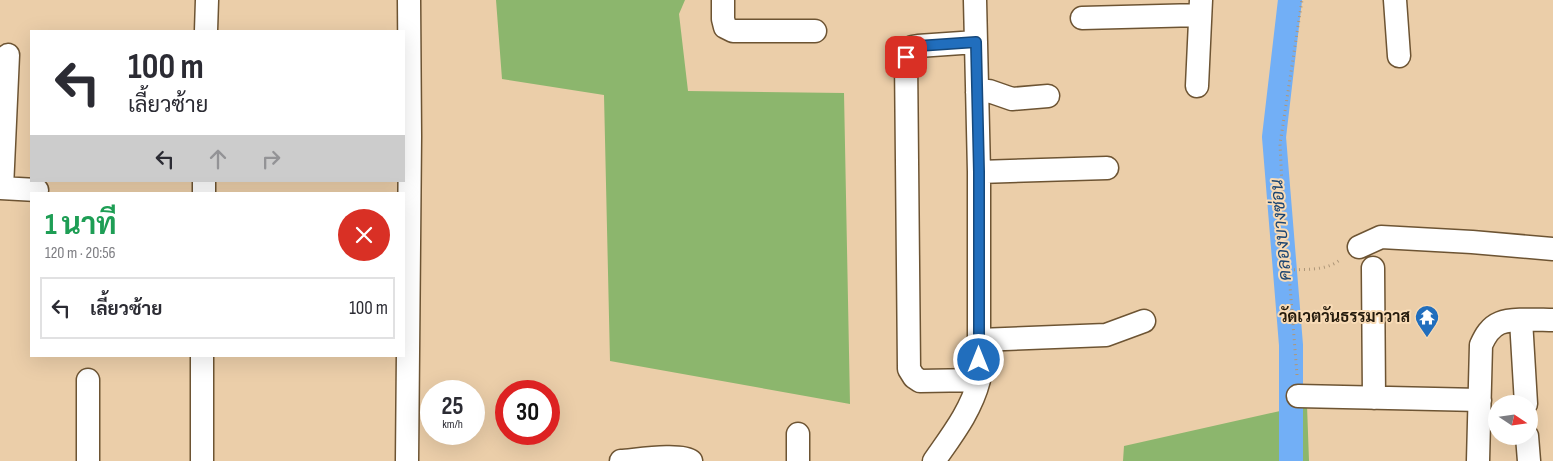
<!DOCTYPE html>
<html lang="th">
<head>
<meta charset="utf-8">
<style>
	body { margin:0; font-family:"Sofia Sans Condensed",Sarabun,sans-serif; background:#f2f2f3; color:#2b2b33; height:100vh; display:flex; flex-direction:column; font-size:19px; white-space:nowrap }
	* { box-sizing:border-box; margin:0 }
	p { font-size:16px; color:#7c7c81 }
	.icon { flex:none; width:28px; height:28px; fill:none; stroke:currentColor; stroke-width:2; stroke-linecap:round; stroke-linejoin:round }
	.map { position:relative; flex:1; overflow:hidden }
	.details { position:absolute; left:30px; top:192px; width:375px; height:165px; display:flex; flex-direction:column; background:#fff; border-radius:0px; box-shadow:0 5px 20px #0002 }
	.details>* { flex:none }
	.guide { position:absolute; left:30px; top:30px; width:375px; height:152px; border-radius:0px; box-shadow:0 5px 20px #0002; background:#fff; color:#2b2b33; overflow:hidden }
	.needle { width:32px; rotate:103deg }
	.fabs { position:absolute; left:1488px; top:395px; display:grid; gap:10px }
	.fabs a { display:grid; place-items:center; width:50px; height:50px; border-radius:50%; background:#fff; box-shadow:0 5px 20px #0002; font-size:25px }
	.speed { position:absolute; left:420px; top:380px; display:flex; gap:10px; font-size:25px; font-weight:700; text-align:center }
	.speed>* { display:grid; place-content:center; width:65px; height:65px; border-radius:50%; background:#fff; box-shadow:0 5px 20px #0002; line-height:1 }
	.speed small { font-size:12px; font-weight:400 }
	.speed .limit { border:8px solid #d22; background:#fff; color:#111 }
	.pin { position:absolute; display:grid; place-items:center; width:42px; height:42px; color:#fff; margin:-21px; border-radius:10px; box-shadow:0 2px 8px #0006 }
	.me { position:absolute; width:55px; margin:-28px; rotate:0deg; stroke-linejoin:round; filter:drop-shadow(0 0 4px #0008) }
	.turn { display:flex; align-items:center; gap:18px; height:105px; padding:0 15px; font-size:22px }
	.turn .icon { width:65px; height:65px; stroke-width:2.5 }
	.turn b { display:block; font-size:35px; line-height:42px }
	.lanes { display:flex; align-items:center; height:48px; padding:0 15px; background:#0003; justify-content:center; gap:25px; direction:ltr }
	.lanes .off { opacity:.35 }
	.round { display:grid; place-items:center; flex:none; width:52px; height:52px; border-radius:26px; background:#f2f2f3 }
	.summary { display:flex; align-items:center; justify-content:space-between; height:85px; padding:0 15px }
	h1 { font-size:30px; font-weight:700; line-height:38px; color:#1e9e55 }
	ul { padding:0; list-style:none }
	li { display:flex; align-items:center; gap:15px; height:62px; margin:0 10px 8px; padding:0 5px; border:2px solid #e1e1e2; border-radius:0px }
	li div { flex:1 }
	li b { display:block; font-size:19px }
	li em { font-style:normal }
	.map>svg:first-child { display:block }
</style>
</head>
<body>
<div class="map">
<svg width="1553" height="461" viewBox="0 0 1553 461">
	<rect width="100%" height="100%" fill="#ebcea9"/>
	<path fill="#8cb66d" d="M496 0H685L679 14 688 91 844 93 850 404 610 361 604 95 502 79Z
		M1307 405 1309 461H1123L1124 446Z"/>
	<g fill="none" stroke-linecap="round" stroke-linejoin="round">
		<path stroke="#72aff6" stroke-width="24" d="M1290 0 1274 137 1291 345V461"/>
		<g stroke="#6d5433" stroke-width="25">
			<path id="minor" d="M723 0V19L725 27 733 31H815
				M1395 0 1399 56
				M1082 18 1200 15
				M206 31 207 0
				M976 42 918 46 912 47 906 57 909 369 914 377 920 381 979 380
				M1197 86 1201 0
				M977 92 989 91 1012 99 1048 96
				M979 172 1107 168
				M0 188 37 190
				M2 188 8 55
				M204 194V181
				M1359 247 1381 237 1472 242 1553 249
				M1373 268 1374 398
				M1521 320 1526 404
				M979 340 1106 335 1144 321
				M202 356V461
				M1298 396 1480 400
				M798 434V461
				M1527 436 1529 461
				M88 461V380
				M407 461 410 136 409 0
				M621 461C636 460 681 453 691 461
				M934 461C952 435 971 411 979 380V172L975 0
				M1478 461 1481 345C1485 336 1490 327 1500 323 1512 318 1539 320 1553 320"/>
		</g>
		<path stroke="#ae9779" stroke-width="3" stroke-dasharray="1 4" stroke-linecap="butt" d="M1289 270C1307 269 1327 271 1341 259
			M1297 375 1282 184 1280 144 1302 0"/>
		<use href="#minor" stroke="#fff" stroke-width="22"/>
	</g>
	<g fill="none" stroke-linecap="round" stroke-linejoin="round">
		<g stroke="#15487b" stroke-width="12">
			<path id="route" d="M906 57 912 48 918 46 976 42 979 172V360"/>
		</g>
		<use href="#route" stroke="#216ebd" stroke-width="9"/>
	</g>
	<defs>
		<g id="temple-pin" transform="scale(1.25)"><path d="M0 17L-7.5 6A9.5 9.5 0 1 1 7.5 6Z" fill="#216ebd" stroke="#f8dbb6"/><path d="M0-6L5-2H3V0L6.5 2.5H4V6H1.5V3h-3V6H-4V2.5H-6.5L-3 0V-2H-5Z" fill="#fff"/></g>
	</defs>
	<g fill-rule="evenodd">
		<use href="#temple-pin" x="1427" y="317"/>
	</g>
	<g text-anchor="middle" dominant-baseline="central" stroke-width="4" stroke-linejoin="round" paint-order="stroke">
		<g font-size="16" font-weight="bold" fill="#241a0c" stroke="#f8dbb6" text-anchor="end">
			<text x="1410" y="317">วัดเวตวันธรรมาวาส</text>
		</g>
		<g font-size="18" font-style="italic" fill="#1b4572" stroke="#f8dbb6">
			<text transform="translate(1281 230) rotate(-95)">คลองบางซ่อน</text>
		</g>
	</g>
</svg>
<div class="fabs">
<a><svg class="needle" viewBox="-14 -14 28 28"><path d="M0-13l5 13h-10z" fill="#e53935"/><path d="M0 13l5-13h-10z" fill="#7c7c81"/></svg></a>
</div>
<div class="speed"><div>25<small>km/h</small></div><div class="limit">30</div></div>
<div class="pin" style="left:906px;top:57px;background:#d93025"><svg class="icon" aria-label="arrive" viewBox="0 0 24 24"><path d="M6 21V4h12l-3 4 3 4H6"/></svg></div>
<svg class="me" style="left:979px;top:360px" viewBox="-20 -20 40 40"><circle r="17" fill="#216ebd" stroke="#fff" stroke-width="3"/><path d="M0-11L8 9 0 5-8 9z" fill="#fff"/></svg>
<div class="guide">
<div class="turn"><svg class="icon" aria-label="left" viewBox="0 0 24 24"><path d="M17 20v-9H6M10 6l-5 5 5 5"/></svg><div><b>100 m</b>เลี้ยวซ้าย</div></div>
<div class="lanes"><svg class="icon" aria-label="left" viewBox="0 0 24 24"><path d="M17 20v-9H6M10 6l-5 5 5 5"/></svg><svg class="icon off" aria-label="ahead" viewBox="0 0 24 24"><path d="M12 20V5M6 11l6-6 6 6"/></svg><svg class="icon off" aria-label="right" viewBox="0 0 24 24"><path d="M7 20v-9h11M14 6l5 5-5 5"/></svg></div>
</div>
<section class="details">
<div class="summary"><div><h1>1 นาที</h1><p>120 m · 20:56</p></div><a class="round" style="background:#d93025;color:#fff"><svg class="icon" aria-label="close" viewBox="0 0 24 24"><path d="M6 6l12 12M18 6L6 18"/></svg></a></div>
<ul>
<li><svg class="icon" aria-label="left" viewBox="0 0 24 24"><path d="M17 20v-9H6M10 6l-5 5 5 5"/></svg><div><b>เลี้ยวซ้าย</b></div><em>100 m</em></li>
</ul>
</section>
</div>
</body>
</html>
